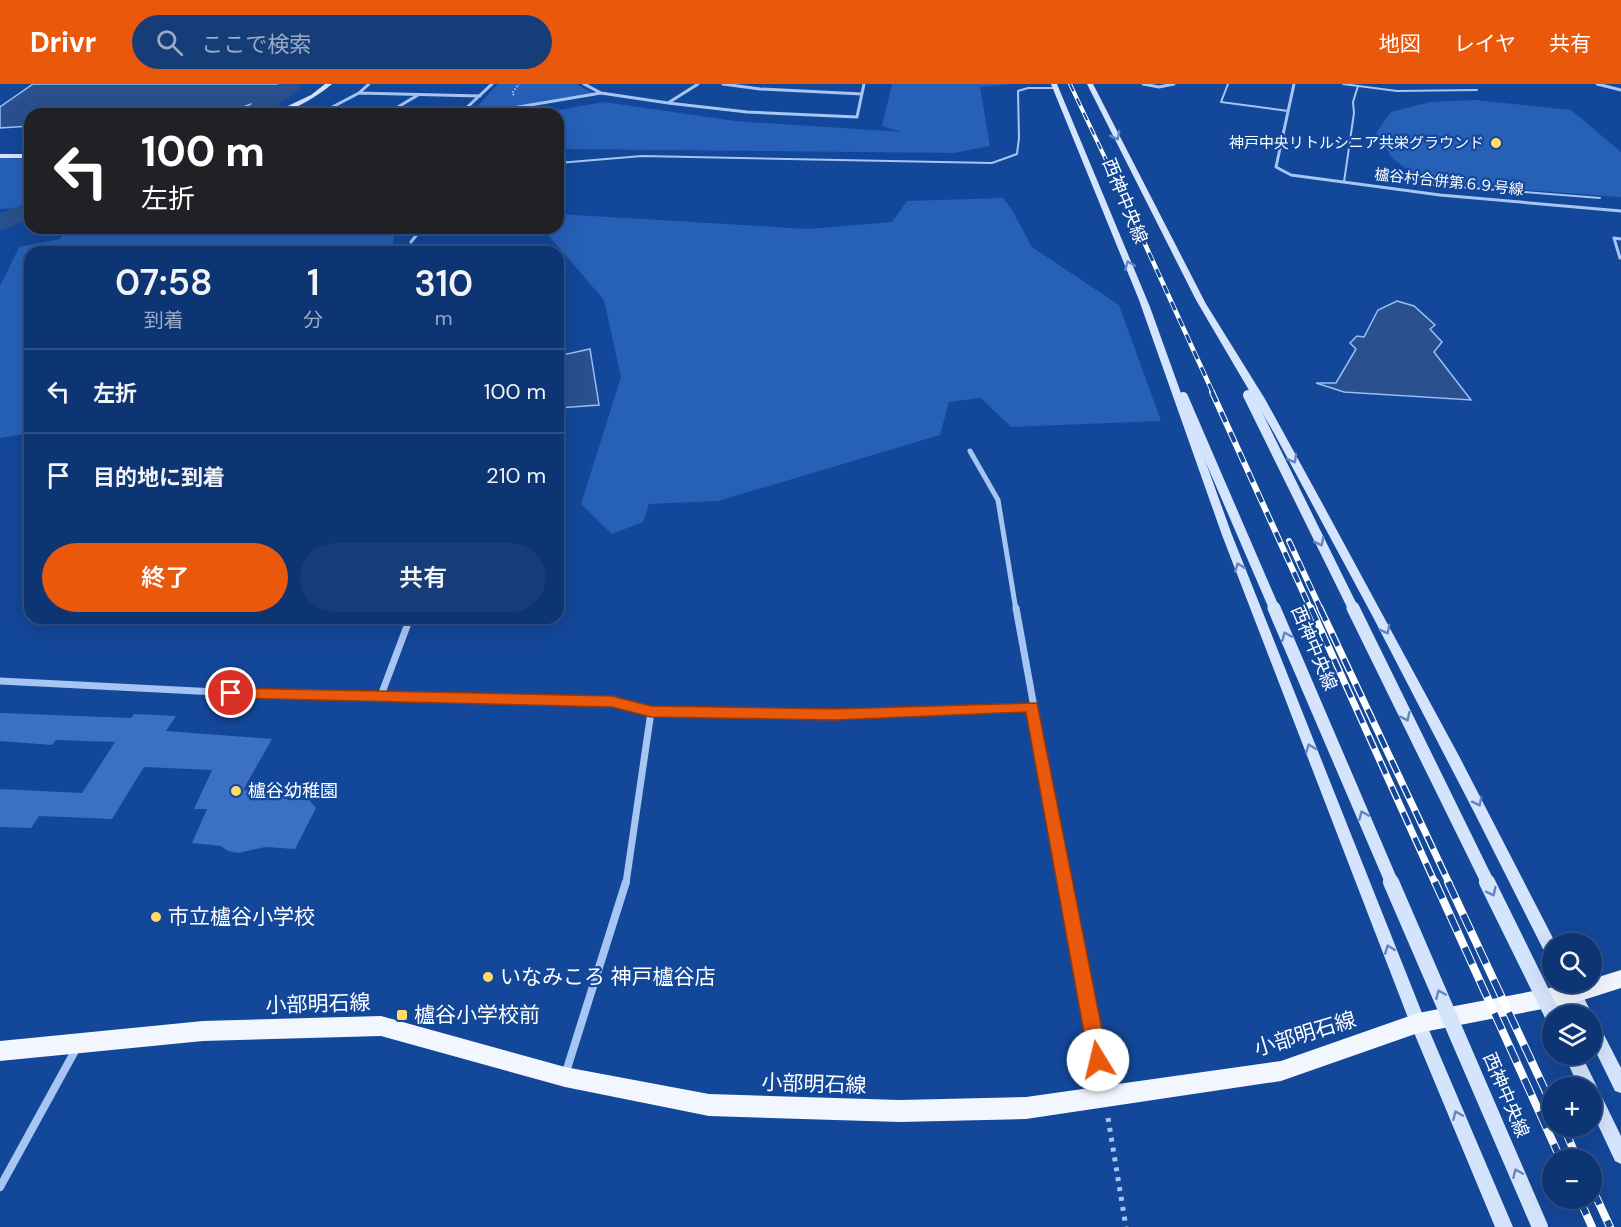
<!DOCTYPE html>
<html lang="ja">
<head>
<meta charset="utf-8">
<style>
	body { margin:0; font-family:"DM Sans","Noto Sans JP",sans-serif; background:#173d78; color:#f1f3f6; height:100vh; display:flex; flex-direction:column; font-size:22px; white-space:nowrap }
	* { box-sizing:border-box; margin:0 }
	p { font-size:20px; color:#9babc4 }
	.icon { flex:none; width:33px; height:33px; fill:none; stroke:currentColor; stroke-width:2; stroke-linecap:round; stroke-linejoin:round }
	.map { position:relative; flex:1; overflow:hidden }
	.sheet { position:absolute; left:24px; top:162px; width:540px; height:378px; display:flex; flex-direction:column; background:#0e3573; border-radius:18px; box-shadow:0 6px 24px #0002,0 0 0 2px #2e5085 }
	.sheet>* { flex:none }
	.top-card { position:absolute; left:24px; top:24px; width:540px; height:126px; border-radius:18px; box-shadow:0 6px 24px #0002,0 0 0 2px #2e5085; background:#202124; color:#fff; overflow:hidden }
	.controls { position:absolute; left:1542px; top:849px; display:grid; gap:12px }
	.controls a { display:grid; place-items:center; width:60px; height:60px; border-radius:50%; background:#0e3573; box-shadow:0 6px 24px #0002,0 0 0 2px #2e5085; font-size:30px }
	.pin { position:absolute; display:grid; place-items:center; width:51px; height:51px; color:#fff; margin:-26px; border:3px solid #fff; border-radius:50%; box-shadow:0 2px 6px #0007 }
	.me { position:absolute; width:66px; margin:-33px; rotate:351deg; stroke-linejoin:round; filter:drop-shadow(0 0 4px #0008) }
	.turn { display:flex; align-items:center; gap:21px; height:126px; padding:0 18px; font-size:27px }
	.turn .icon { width:78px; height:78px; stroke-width:2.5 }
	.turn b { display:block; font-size:42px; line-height:51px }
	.eta { display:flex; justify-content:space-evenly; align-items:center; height:102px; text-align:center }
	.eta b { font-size:36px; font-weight:600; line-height:42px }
	.cta { display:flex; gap:12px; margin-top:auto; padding:12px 18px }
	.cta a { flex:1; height:69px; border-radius:36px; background:#ea580c; color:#fff; font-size:24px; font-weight:600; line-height:69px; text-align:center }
	.cta a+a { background:#173d78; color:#f1f3f6 }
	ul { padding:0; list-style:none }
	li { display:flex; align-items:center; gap:18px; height:84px; padding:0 18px; border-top:2px solid #2e5085 }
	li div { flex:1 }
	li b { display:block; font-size:22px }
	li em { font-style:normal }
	header { display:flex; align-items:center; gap:36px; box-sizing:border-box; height:84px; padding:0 30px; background:#ea580c; color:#fff }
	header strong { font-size:28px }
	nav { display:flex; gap:33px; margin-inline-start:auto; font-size:21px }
	.search { width:420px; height:54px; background:#173d78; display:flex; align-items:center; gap:15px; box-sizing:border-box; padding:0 21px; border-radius:33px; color:#9babc4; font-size:22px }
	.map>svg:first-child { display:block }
</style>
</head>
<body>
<header>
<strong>Drivr</strong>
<div class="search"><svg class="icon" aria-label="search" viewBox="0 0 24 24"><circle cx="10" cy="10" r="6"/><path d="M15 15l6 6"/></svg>ここで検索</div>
<nav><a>地図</a><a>レイヤ</a><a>共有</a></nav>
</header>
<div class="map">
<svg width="1621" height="1143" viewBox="0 0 1621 1143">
	<rect width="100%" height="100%" fill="#134799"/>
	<path fill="#2660b7" d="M498 0H576L593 9 530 21 471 29Z
		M892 0H1013L980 3 990 62 954 69 558 65V30H536L604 18 735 37 902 48 882 42Z
		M1476 16 1571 26 1621 68V113L1426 99 1393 75 1376 49 1391 28 1430 18Z
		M0 73 30 75V123L0 125Z
		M1003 114 1012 126 1032 163 1119 221 1161 337 1011 343 981 314 949 318 940 351 718 417 649 420 643 438 612 450 581 420 621 293 604 216 542 144H558V130L809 145 892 138 907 117Z
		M66 144H395L392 168H30V349L0 354V202L19 163 60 155Z"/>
	<path fill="#2a508d" stroke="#98bff6" stroke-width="1.5" d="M33 0H288L254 19 227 29 30 30V42L0 44V23Z
		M1397 217 1414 222 1435 241 1430 245 1442 258 1434 268 1471 316 1344 308 1316 299H1336L1356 265 1350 259 1357 252 1364 253 1378 226Z
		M590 265 599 321 558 324V272Z"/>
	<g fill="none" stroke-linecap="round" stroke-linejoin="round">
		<path fill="#2a508d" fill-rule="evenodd" d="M278 0H299L301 4 268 29H252L249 24 252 19 276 4Z
			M30 118V135L0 147V129Z"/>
	</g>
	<path fill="#3c70c1" d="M0 629 131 634 134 630 176 632 166 647 272 655 243 706 275 707 288 716H309L316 724 295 765 265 763 238 769 228 767 221 762 192 759 207 725H194L212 686 144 683 112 735 39 732 31 744 0 743V705L82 709 115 658 56 656 52 661 0 657Z"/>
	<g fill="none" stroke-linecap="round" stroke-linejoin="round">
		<path stroke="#a6c5f3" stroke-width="2" stroke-dasharray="1.5 2" stroke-linecap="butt" d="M514 11 512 9 519 0"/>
		<path stroke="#a6c5f3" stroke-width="5" stroke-dasharray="4 6" stroke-linecap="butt" d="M1108 1034 1126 1143"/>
		<path stroke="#a6c5f3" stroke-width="2" d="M1228 0 1221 18 1288 27
			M1343 0 1397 7 1477 6
			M558 79 642 72 992 79 1017 70 1019 54 1018 7 1028 4H1056
			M1344 98 1354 29 1353 18 1358 2
			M1434 101 1600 114"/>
		<path stroke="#a6c5f3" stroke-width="3" d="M411 158 422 144
			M1620 174 1614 154 1621 155"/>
		<path stroke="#a6c5f3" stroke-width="3" d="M584 0 601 9
			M698 0 668 19 747 28 857 33 864 0
			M723 0 760 5 862 10
			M1143 0 1159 3 1174 0
			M1294 0 1276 83 1291 91 1440 111 1621 127
			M1597 0 1621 6
			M359 9 480 12
			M319 30 359 9 369 0
			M386 30 418 11
			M460 30 492 0
			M477 30 601 9 668 19"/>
		<path stroke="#a6c5f3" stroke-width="5" d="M970 367 998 416 1016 526"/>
		<path stroke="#a6c5f3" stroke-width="7" d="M1016 524 1066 799
			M0 597 277 611 612 617 651 628 835 630 1032 623
			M380 614 410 534
			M626 799 651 628"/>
		<path stroke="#a6c5f3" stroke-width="8" d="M1065 798 1096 957 1103 1010
			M565 991 626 798
			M0 1103 76 965"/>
		<path fill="#d5e4fd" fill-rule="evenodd" d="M325 0H332C318 12 289 30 271 30L311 11Z
			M1051 0H1057L1150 223 1232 451 1426 939 1513 1143H1495L1410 939 1222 451 1139 216Z
			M1087 0H1093L1206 220 1265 315 1321 417 1459 672 1556 860H1552V875L1547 873 1474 728 1373 533 1274 349 1196 216Z
			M0 70H30V74H0Z
			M1560 898H1576L1593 932 1592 935V932H1576Z
			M1592 936 1598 939 1621 984V1009L1615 1007 1592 960Z
			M1564 970H1581L1621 1052V1080L1615 1077 1592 1028V1004H1579Z"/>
		<path fill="#f2f6ff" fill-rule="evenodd" d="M1621 886V904L1574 919 1418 949 1281 997 1026 1035 900 1038 709 1032 565 1003 381 952 203 957 0 977V957L203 937 381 932 565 983 709 1010 900 1016 1026 1013 1281 977 1418 929 1581 898H1592V895Z"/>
		<g stroke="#fff" stroke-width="4">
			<path id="rail-far4" d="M1070 0 1135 137"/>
		</g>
		<g stroke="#fff" stroke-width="4.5">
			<path id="rail-far3" d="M1134 136 1213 309"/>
		</g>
		<g stroke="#fff" stroke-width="6">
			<path id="rail-far2" d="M1212 308 1311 526
				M1289 457 1321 526"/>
		</g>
		<g stroke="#fff" stroke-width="7">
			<path id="rail-far1" d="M1311 524 1435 799
				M1320 524 1449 799"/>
		</g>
		<g stroke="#fff" stroke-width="8">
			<path id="rail" d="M1435 798 1561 1076
				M1448 798 1552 1021
				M1563 1042 1578 1076
				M1592 1104 1610 1143
				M1579 1114 1592 1143"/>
		</g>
		<use href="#rail-far4" stroke="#134799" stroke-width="2" stroke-dasharray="8" stroke-linecap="butt"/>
		<use href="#rail-far3" stroke="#134799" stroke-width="3" stroke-dasharray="9" stroke-linecap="butt"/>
		<use href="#rail-far2" stroke="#134799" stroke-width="4" stroke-dasharray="11" stroke-linecap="butt"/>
		<use href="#rail-far1" stroke="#134799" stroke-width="4.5" stroke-dasharray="14" stroke-linecap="butt"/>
		<use href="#rail" stroke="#134799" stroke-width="6" stroke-dasharray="18" stroke-linecap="butt"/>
		<path stroke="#d5e4fd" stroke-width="10" d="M1248 311 1354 526
			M1183 313 1275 526"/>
		<path stroke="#d5e4fd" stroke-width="13" d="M1274 524 1392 799
			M1353 524 1488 799"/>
		<path stroke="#d5e4fd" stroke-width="16" d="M1391 798 1540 1143
			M1487 798 1553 932"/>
	</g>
	<defs><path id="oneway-chevron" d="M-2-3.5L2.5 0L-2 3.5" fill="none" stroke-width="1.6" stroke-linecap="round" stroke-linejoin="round" transform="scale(1.5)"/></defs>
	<g stroke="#6186c1">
		<use href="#oneway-chevron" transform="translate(1116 52) rotate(63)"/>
		<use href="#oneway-chevron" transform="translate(1129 181) rotate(-112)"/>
		<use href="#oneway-chevron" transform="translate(1293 375) rotate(61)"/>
		<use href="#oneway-chevron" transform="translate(1320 458) rotate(64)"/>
		<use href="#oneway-chevron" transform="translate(1239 483) rotate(-111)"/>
		<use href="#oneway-chevron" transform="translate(1386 546) rotate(62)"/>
		<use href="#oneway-chevron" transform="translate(1286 552) rotate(-113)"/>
		<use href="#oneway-chevron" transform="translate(1406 633) rotate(64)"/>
		<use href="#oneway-chevron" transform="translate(1310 664) rotate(-111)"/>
		<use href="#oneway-chevron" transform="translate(1478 718) rotate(63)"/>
		<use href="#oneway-chevron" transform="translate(1363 731) rotate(-113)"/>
		<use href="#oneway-chevron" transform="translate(1492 808) rotate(64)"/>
		<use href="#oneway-chevron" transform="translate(1389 865) rotate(-111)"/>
		<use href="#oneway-chevron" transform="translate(1440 910) rotate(-113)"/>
		<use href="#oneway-chevron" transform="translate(1457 1031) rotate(-113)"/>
		<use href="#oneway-chevron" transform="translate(1517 1089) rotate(-113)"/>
	</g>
	<path fill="#ea580c" stroke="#983908" stroke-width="1.5" d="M231 604 612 612 651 622 835 625 1037 619 1108 976 1105 982 1098 985 1092 982 1089 976 1026 628 835 636 651 633 612 623 231 614 224 609Z"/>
	<g fill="#ffdb68" stroke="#134799" stroke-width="2">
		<circle cx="1496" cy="59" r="6"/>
		<circle cx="236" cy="707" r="6"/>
		<circle cx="156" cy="833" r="6"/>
		<circle cx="488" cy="893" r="6"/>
		<rect x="396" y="925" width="12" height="12" rx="3"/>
	</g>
	<g text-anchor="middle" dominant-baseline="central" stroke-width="4.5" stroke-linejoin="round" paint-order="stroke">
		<g font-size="15" fill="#fff" stroke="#134799" text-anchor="end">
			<text x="1484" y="59">神戸中央リトルシニア共栄グラウンド</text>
		</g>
		<g font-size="15" fill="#fff" stroke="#134799">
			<text transform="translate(1449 98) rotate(6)">櫨谷村合併第６９号線</text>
		</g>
		<g font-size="18" fill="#fff" stroke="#134799">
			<text transform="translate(1125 117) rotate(68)">西神中央線</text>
			<text transform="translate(1314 564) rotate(67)">西神中央線</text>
			<text transform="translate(1506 1011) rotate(67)">西神中央線</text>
		</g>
		<g font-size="18" fill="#fff" stroke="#134799" text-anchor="start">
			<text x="248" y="707">櫨谷幼稚園</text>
		</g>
		<g font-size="21" fill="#fff" stroke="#134799" text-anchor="start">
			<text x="168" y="833">市立櫨谷小学校</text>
			<text x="500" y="893">いなみころ 神戸櫨谷店</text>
			<text x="414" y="931">櫨谷小学校前</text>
		</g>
		<g font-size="21" fill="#fff" stroke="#134799">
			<text transform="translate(318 920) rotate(-2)">小部明石線</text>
			<text transform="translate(1305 950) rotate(-17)">小部明石線</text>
			<text transform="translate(814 1000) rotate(2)">小部明石線</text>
		</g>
	</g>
</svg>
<div class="controls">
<a><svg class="icon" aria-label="search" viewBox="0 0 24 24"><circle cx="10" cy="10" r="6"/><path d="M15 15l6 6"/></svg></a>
<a><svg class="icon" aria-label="layers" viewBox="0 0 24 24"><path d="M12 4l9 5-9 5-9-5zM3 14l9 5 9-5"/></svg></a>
<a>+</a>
<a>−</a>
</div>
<div class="pin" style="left:231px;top:609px;background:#d93025"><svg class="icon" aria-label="arrive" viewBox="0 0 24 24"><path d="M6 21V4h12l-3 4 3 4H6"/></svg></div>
<svg class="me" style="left:1098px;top:976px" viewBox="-20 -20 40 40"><circle r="19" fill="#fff"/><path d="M0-13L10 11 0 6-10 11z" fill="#ea580c"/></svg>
<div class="top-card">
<div class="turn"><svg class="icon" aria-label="left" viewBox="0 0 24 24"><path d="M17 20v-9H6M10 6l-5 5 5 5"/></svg><div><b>100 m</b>左折</div></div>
</div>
<section class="sheet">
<div class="eta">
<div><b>07:58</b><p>到着</p></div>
<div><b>1</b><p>分</p></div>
<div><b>310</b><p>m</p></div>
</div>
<ul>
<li><svg class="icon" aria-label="left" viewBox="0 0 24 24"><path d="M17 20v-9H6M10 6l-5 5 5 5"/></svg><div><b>左折</b></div><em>100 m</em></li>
<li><svg class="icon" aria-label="arrive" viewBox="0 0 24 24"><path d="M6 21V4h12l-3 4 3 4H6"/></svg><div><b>目的地に到着</b></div><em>210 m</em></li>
</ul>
<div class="cta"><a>終了</a><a>共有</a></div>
</section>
</div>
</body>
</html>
